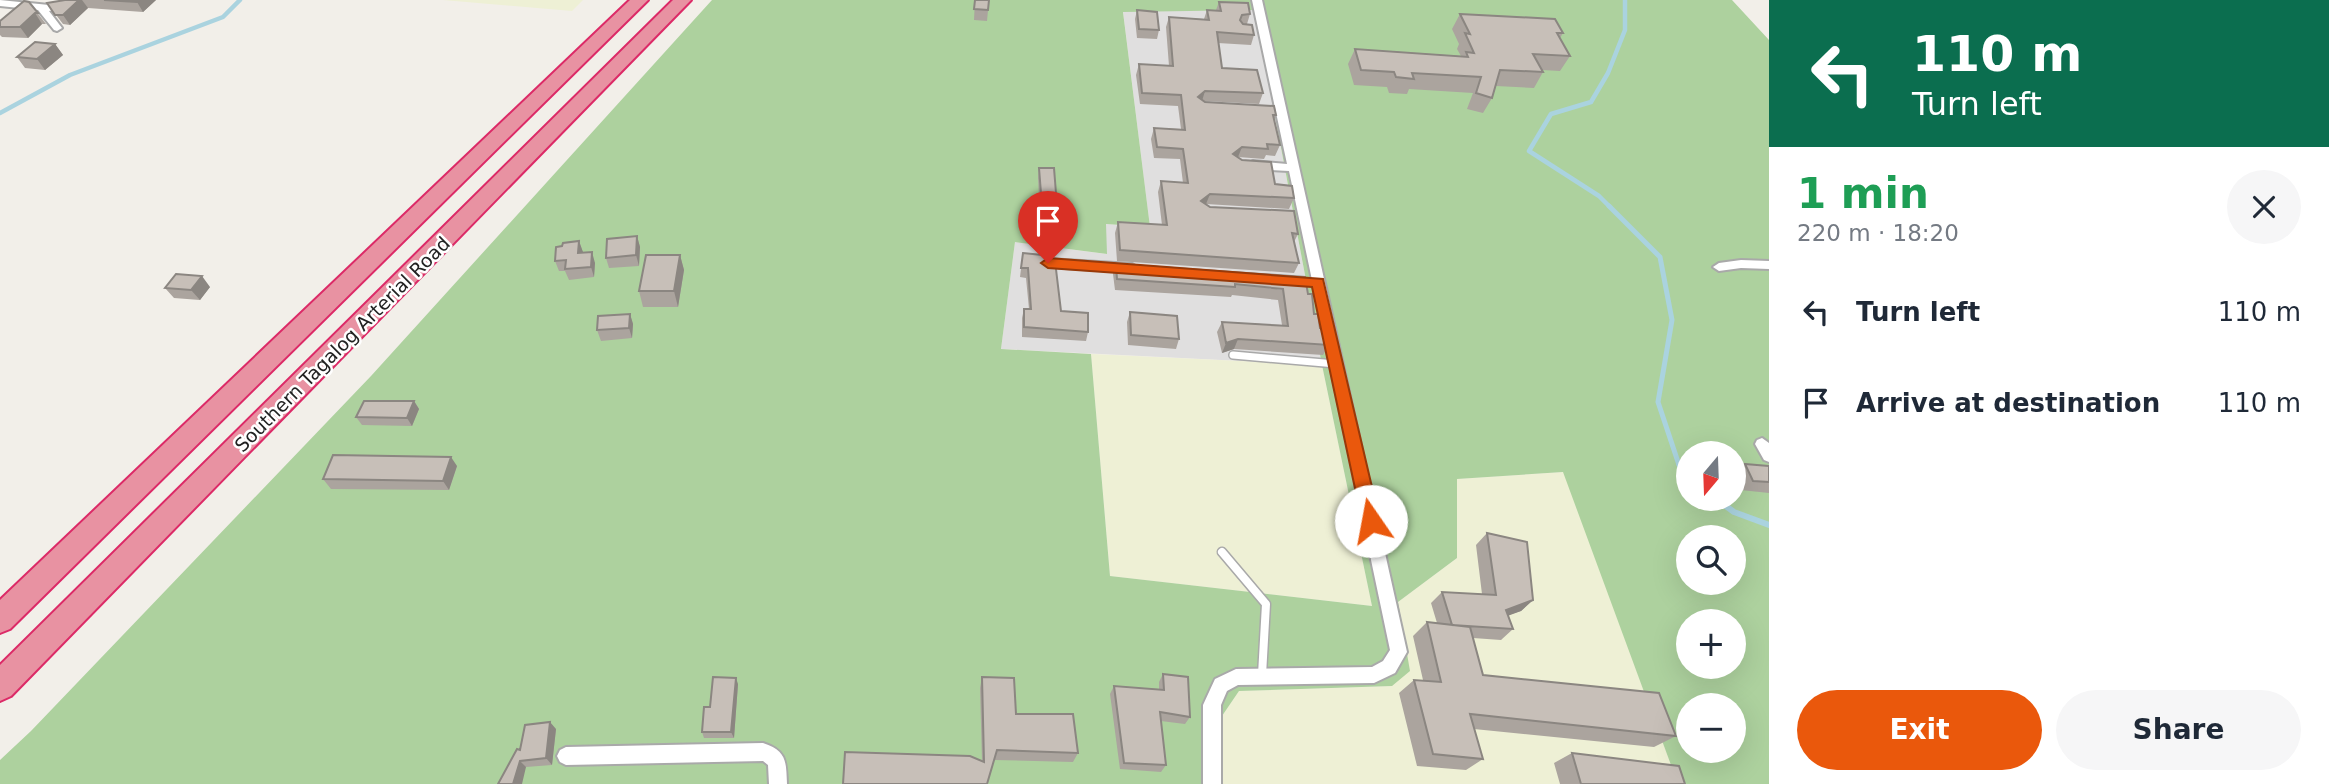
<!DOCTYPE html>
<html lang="en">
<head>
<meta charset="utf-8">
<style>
	body { margin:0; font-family:"DejaVu Sans",sans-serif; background:#f6f6f7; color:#1f2937; height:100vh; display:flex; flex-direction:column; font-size:26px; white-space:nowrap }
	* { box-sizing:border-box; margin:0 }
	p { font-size:23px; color:#747a83 }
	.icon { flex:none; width:38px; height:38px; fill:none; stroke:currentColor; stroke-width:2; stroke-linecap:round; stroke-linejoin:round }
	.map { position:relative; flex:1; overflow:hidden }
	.sheet { display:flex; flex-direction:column; background:#fff; width:560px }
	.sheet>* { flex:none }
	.banner { background:#0b6e4f; color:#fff; overflow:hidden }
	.needle { width:46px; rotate:199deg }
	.controls { position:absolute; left:1676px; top:441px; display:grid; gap:14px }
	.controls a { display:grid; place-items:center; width:70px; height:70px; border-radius:50%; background:#fff; box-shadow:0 7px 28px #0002; font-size:35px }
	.pin { position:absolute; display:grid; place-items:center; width:60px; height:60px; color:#fff; margin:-72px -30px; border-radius:50% 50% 50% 0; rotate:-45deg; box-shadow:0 0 7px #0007 }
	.pin .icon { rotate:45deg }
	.me { position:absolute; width:77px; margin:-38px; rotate:348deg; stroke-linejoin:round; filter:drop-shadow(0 0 5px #0008) }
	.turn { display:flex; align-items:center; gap:24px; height:147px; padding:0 28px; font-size:32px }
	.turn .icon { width:91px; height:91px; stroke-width:2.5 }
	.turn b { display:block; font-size:49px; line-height:60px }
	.round { display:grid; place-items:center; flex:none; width:74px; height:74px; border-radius:37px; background:#f6f6f7 }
	.overview { display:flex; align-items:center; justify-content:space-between; height:119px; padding:0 28px }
	h1 { font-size:42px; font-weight:700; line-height:52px; color:#1e9e55 }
	.primary-button { display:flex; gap:14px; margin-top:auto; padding:14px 28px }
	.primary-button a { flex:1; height:80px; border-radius:42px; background:#ea580c; color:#fff; font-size:28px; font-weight:700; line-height:80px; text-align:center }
	.primary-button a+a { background:#f6f6f7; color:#1f2937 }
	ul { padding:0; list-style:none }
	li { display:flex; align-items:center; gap:21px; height:91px; padding:0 28px }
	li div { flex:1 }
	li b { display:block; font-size:26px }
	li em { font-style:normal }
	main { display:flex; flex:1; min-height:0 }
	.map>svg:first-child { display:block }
</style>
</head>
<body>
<main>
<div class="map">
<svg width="1769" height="784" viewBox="0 0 1769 784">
	<rect width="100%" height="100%" fill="#f2efe9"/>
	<path fill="#e0dfdf" d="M1255 10 1322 365 1001 349 1015 242 1106 254V224L1150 227 1123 11Z"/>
	<path fill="#eef0d5" d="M443 0H583L572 11Z
		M1091 354 1322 365 1372 606 1110 576Z
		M1564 472 1678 784H1222V716L1239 691 1391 686 1398 602 1457 558V479Z"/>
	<path fill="#add19e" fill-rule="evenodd" d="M712 0H1732L1769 40V784H1678L1563 472 1457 479V558L1398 602 1410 671 1392 686 1239 691 1222 716V784H0V760L31 731 371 376ZM1255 10 1322 365 1372 606 1110 576 1091 354 1001 349 1015 242 1107 254 1106 224 1150 227 1123 12ZM1689 453H1734V499H1689ZM1689 537H1734V583H1689ZM1689 621H1734V667H1689ZM1689 705H1734V751H1689Z"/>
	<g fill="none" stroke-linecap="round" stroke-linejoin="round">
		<path stroke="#aad3df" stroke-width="4.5" d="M0 113 70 75 223 17 240 0
			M1610 207 1599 196 1529 151 1551 114 1591 102 1608 73 1625 30V0"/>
		<path stroke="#aad3df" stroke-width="5" d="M1609 206 1660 257 1672 320 1658 402 1679 465"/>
		<path stroke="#aad3df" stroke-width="6" d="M1679 463 1683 475 1689 479
			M1716 499 1734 512 1769 525"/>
		<g stroke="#a9a9a9" stroke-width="10">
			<path id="service-far1" d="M1233 355 1336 364"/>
		</g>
		<g stroke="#a9a9a9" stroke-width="11">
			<path id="service" d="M1222 552 1266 604 1262 675"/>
		</g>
		<g stroke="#a9a9a9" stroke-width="4">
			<path id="minor" d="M0 0 49 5 80 0H102L97 3 49 11 62 28 57 31 54 30 38 10 0 6Z
				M1252 0H1262L1407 652 1395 673 1374 683 1238 685 1227 691 1221 705V784H1203V705L1215 679 1236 669 1372 667 1383 661 1390 650 1289 171 1253 169 1247 165 1253 161 1287 164Z
				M1048 259 1132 264 1138 268 1132 272 1048 267 1042 263Z
				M1741 260 1769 261V269L1741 268 1719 271 1713 267 1719 263Z
				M1762 438 1769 443V462L1764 460 1755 444 1757 440Z
				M763 743C787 751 786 761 787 784H769L768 765 763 761 566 765 560 762 557 756 560 750 566 747Z"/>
		</g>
		<g stroke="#dc2a67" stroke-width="4">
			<path id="motorway" d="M630 0H648L10 629 0 633V600Z
				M673 0H691L11 696 0 701V665Z"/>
		</g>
		<use href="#service-far1" stroke="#fff" stroke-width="7"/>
		<use href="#service" stroke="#fff" stroke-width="8"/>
		<use href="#minor" fill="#fff" fill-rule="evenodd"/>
		<use href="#motorway" fill="#e892a2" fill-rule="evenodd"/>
	</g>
	<path fill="#aba49e" d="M65 0H156L143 12 88 8 70 25 63 24 47 3Z
		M975 0H989L987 21 974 20Z
		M29 2 46 24H42L28 38 2 37 0 35V21Z
		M1219 2 1250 14 1247 24 1254 35 1251 45 1218 43 1222 68 1263 93 1259 104 1205 101 1276 115 1274 120 1280 145 1275 156 1266 155 1264 159 1238 157 1294 198 1289 209 1206 204 1210 207 1298 234 1294 242 1299 263 1294 273 1117 261 1115 233 1118 222 1162 225 1158 192 1161 181 1183 183 1180 159 1154 158 1151 139 1154 128 1181 129 1178 106 1140 104 1136 75 1139 64 1169 66 1166 27 1169 17 1204 19 1207 10H1216Z
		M1137 10 1159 30 1157 39 1137 38 1135 19Z
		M1460 14 1563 33 1560 38 1570 56 1560 71 1542 70 1543 72 1534 88 1496 86 1492 98 1483 113 1467 109 1473 93 1409 89 1407 94 1389 93 1387 87 1354 85 1348 64 1355 49 1461 56 1457 49 1459 44 1452 29Z
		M55 44 63 55 45 70 25 68 17 57Z
		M1039 168 1057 206 1055 217 1040 216 1038 178Z
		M637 236 640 247 639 266 609 268 606 258Z
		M579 241 583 253 595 263 594 277 569 280 565 271H559L555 261 562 246Z
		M1023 253 1061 311 1088 332 1086 341 1022 337V318L1024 309H1029L1026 278 1020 277Z
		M680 255 684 270 678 307H643L639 291Z
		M1116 264 1308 294 1314 314 1329 345 1323 355 1234 349 1222 353 1217 332 1222 322 1282 325 1278 300 1232 295 1231 297 1115 290 1113 274Z
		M210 287 200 300 174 298 165 288Z
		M1130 312 1179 339 1176 349 1128 345 1127 322Z
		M630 314 633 324 632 338 601 341 597 330Z
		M414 401 419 409 412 426 362 425 356 417Z
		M1745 464 1769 466V493L1741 490 1734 476V472Z
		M457 466 449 490 331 489 323 479Z
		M1487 533 1533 600 1521 611 1508 615 1513 629 1501 640 1473 638 1483 675 1676 736 1654 747 1474 729 1483 759 1466 770 1417 766 1399 693 1414 680H1423L1413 636 1427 622 1437 623 1431 603 1442 592 1482 594 1476 545Z
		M1163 674 1190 717 1185 724 1161 721 1166 765 1161 772 1120 769 1110 694 1114 686 1159 689V682Z
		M982 677 1016 714 1078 753 1073 762 994 760 987 784 982 761 980 688Z
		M738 684 734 738H704L702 732 710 707Z
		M556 729 552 765 526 767 498 784 520 750Z
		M1572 753 1685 784H1560L1554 763Z"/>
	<path fill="#8b8681" d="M79 0H82L88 8 70 25 63 15Z
		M139 0H156L143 12 137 2Z
		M35 13 42 24 28 38 20 27Z
		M55 44 63 55 45 70 37 59Z
		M1205 91 1202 101 1198 97Z
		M1242 147 1238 157 1233 154Z
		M1210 194 1206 204 1201 201Z
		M637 236 640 247 639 266 636 255Z
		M579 241 583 252 582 264 578 253Z
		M592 252 595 263 594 277 591 267Z
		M680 255 684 270 678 307 674 291Z
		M202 276 210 287 200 300 191 290Z
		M630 314 633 324 632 338 629 328Z
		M1238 339 1234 349 1222 353 1226 343Z
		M414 401 419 409 412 426 407 418Z
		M451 457 457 466 449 490 443 481Z
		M1533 600 1521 611 1494 621 1506 610Z
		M736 678 738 684 734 738 731 732Z
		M550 722 556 729 552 765 546 758Z
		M520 761 526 767 522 784H513Z"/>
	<path fill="#c7bfb8" stroke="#8b8681" stroke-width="2" d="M65 0H79L63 15H55L47 3Z
		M104 0H139L137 2Z
		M975 0H989L988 10 974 9Z
		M24 1 29 2 38 13H35L20 27H0V21Z
		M1219 2 1248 3 1250 14 1242 15 1240 20 1243 24 1252 25 1254 35 1217 32 1222 68 1257 70 1263 93 1205 91 1198 97 1205 102 1274 106 1276 115H1273L1280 145 1267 144 1268 149 1242 147 1233 154 1242 160 1271 162 1275 184 1292 186 1294 198 1210 194 1201 201 1210 207 1294 211 1298 234 1292 233 1299 263 1120 250 1118 222 1167 225 1161 181 1188 183 1183 149 1157 147 1154 128 1185 130 1181 95 1142 93 1139 64 1173 66 1169 17 1209 20 1207 10 1221 11Z
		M1137 10 1157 12 1159 30 1139 29Z
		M1460 14 1555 19 1563 33H1557L1570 56 1533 54 1543 72 1500 70 1492 98 1476 93 1481 77 1412 73 1414 79 1396 77 1394 72 1361 70 1355 49 1468 57 1466 52 1474 53 1465 33 1470 34Z
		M35 42 55 44 37 59 17 57Z
		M1039 168H1054L1057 206H1042Z
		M637 236 636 255 606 258 607 239Z
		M579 241 578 253 592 252 591 267 565 269 566 260 555 261 556 247 562 246 563 243Z
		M1023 253 1042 255 1055 261 1061 311 1088 313V332L1024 327V309H1031L1028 268H1021Z
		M646 255H680L674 291H639Z
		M1116 264 1305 277 1308 294H1312L1314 314H1318L1320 328H1325L1329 345 1238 339 1226 343 1222 322 1288 326 1283 289 1235 284V287L1117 279Z
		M176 274 202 276 191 290 165 288Z
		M1130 312 1177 316 1179 339 1131 335Z
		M630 314 629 328 597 330 598 316Z
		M364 401H414L407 418 356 417Z
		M333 455 451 457 443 481 323 479Z
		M1745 464 1769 466V482L1753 481Z
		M1487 533 1527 542 1533 600 1506 610 1513 629 1452 625 1442 592 1496 595Z
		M1427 622 1470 627 1483 675 1659 693 1676 736 1470 714 1483 759 1433 754 1414 680 1441 682Z
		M1163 674 1188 677 1190 717 1160 712 1166 765 1124 763 1114 686 1164 690Z
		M713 677 736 678 731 732H702L704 707H710Z
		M982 677 1014 678 1016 714H1073L1078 753 997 750 987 784H843L845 752 970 756 984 762Z
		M550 722 546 758 520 761 513 784H498L517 749 520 750 525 725Z
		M1572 753 1679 766 1685 784H1581Z"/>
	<path fill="#ea580c" stroke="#983908" stroke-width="2" d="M1048 258 1323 279 1380 521 1377 526 1371 528 1365 526 1362 521 1312 287 1048 268 1041 263Z"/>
	<g text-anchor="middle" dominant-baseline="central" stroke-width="5" stroke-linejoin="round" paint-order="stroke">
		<g font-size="19" fill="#222" stroke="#fff">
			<text transform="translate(342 344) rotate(-45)">Southern Tagalog Arterial Road</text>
		</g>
	</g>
</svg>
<div class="controls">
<a><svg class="needle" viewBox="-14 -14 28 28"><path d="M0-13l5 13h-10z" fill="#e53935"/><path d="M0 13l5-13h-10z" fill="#747a83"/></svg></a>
<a><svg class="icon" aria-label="search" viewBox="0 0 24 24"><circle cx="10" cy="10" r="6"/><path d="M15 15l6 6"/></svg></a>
<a>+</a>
<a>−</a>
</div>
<div class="pin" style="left:1048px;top:263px;background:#d93025"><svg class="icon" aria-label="arrive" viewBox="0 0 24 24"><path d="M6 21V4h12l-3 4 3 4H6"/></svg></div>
<svg class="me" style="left:1371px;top:521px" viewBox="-20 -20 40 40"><circle r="19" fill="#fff"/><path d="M0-13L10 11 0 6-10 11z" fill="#ea580c"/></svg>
</div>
<section class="sheet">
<div class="banner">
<div class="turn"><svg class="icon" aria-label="left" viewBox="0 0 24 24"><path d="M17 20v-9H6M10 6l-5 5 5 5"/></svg><div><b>110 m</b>Turn left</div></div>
</div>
<div class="overview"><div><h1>1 min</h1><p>220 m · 18:20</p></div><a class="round"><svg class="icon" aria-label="close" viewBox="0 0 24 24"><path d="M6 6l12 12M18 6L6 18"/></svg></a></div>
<ul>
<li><svg class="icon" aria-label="left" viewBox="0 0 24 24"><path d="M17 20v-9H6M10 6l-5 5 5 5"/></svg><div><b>Turn left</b></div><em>110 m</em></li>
<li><svg class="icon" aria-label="arrive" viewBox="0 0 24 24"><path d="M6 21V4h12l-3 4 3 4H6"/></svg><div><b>Arrive at destination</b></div><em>110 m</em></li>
</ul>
<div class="primary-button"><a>Exit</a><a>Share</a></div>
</section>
</main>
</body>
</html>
